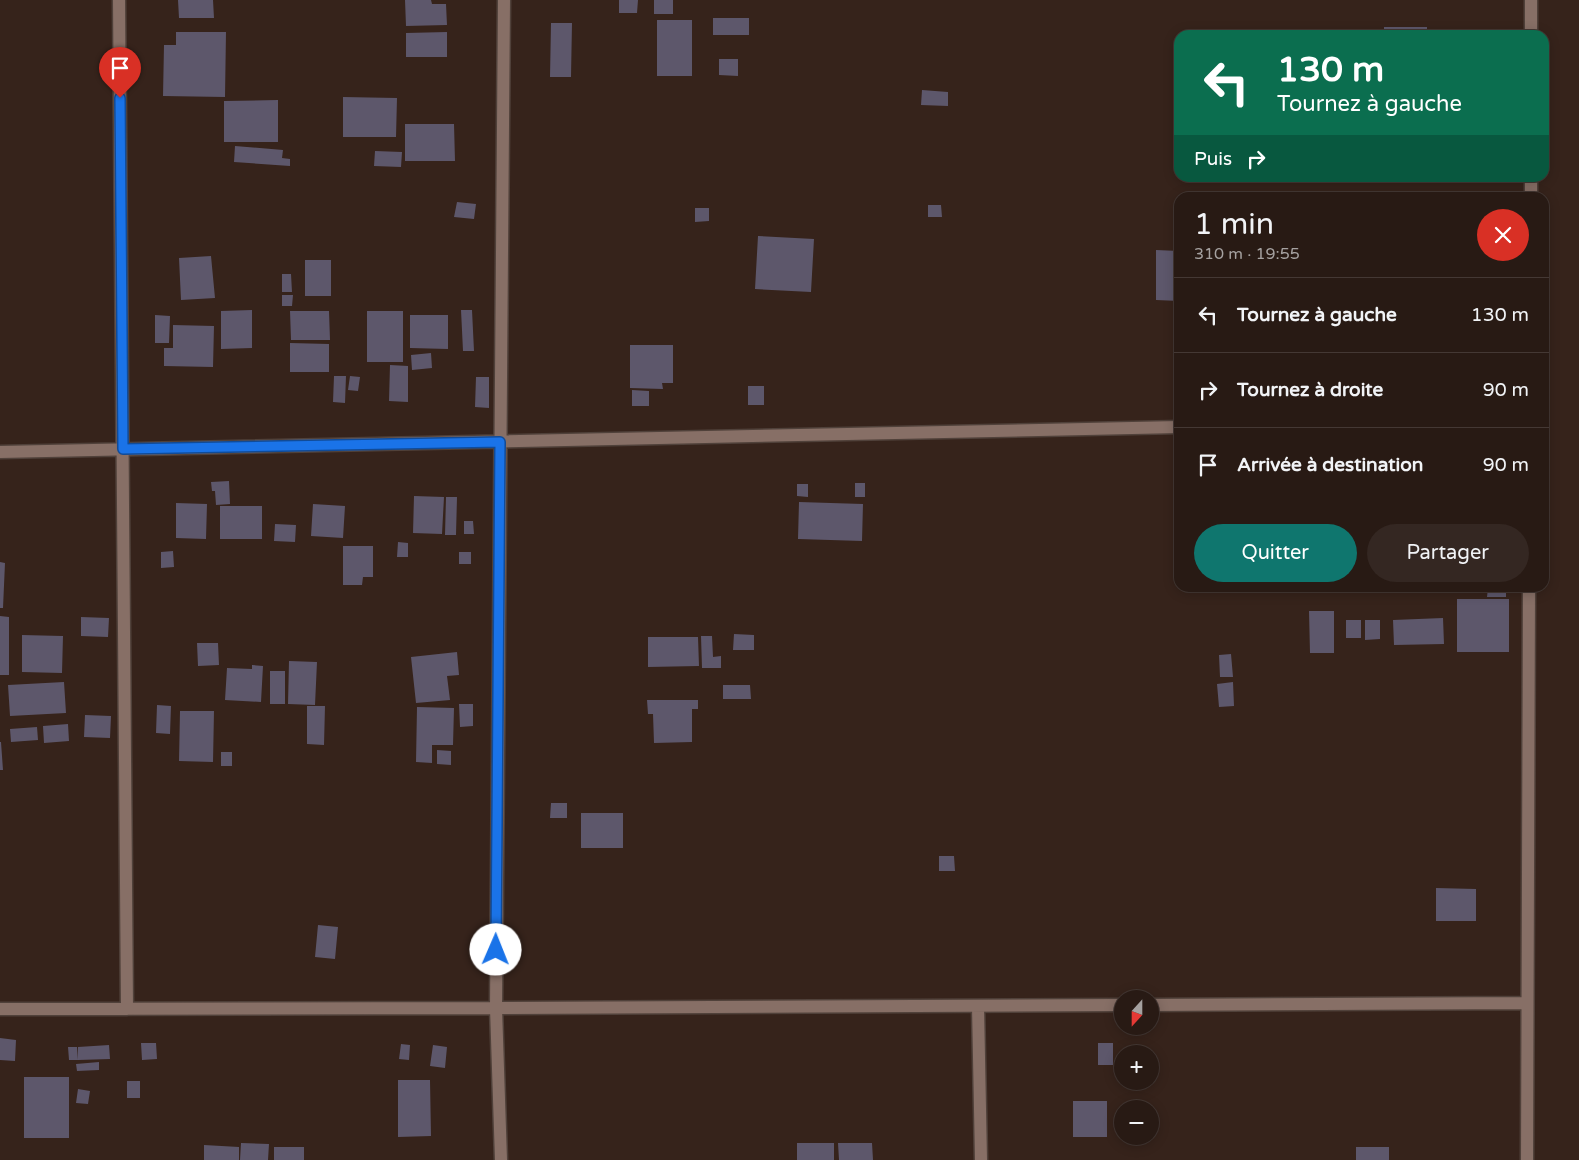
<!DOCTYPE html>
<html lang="fr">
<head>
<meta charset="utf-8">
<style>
	body { margin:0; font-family:"Varela Round",sans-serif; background:#342722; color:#f1f3f6; height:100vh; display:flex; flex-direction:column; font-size:19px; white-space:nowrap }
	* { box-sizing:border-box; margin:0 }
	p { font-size:16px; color:#a5a1a0 }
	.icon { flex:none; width:28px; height:28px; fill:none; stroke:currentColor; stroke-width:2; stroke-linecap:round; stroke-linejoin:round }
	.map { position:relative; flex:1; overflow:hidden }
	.panel { position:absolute; left:1174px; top:192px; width:375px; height:400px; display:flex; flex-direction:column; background:#281a14; border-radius:15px; box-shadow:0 2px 12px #0003,0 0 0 1px #443834 }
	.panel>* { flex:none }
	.top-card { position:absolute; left:1174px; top:30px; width:375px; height:152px; border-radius:15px; box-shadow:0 2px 12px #0003,0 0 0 1px #443834; background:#0b6e4f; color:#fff; overflow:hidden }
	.needle { width:32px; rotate:201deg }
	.controls { position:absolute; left:1114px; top:990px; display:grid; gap:10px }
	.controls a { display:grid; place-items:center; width:45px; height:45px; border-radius:50%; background:#281a14; box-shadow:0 2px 12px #0003,0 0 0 1px #443834; font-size:25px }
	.pin { position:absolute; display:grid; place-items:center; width:42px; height:42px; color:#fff; margin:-51px -21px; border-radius:50% 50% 50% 0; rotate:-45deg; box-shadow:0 0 5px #0007 }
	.pin .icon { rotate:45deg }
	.me { position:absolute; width:55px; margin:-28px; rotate:1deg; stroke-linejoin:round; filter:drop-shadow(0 0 4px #0008) }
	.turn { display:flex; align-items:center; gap:18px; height:105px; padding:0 20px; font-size:22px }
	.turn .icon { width:65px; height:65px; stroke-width:2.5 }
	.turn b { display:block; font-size:35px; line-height:42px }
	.then { display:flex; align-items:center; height:48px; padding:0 20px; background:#0003; gap:10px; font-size:19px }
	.round { display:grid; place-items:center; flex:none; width:52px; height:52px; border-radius:26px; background:#342722 }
	.overview { display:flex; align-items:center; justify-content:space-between; height:85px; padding:0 20px }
	h1 { font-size:30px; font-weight:600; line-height:38px }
	.action { display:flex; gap:10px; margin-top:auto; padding:10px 20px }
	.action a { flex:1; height:58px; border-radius:30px; background:#0f766e; color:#fff; font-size:20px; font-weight:600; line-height:58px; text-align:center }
	.action a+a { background:#342722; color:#f1f3f6 }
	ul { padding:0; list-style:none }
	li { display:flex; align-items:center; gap:15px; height:75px; padding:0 20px; border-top:1px solid #443834 }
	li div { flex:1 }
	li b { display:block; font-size:19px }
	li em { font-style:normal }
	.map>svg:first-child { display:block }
</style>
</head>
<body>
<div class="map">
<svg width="1579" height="1160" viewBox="0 0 1579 1160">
	<rect width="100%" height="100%" fill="#36231b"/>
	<path fill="#5d576b" d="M178 0H213L214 18H179Z
		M405 0H431L432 4H446L447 25 406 26Z
		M619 0H638L637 13H619Z
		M654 0H673V14H654Z
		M713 18H749V35H713Z
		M657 20H692V76H657Z
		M551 23H572L571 77H550Z
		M1384 27H1427V35H1384Z
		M176 32H226L225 97 163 96 164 45H176Z
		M447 32V57H406V33Z
		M719 59H738V76L719 75Z
		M922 90 948 92V106L921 105Z
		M343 97 397 98 396 137H343Z
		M278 100V142H224V101Z
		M405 124H454L455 161H405Z
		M235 146 283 150 282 158 290 159V166L234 162Z
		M375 151 402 152 401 167 374 166Z
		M457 202 476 204 474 219 454 217Z
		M928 205H941L942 217H928Z
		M695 208H709V221L695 222Z
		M758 236 814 239 811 292 755 289Z
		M1156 250 1179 251V301L1156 300Z
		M211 256 215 298 181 300 179 258Z
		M305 260H331V296H305Z
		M282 274H291L292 292H282Z
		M282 295H293L292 306H282Z
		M252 310V348L221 349V311Z
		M461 310H472L474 351H463Z
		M290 311H329L330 340H291Z
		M367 311H403V362H367Z
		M155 315 170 316 169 343H155Z
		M410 315H448V349L410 348Z
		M173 325 214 326 213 367 164 366V348H173Z
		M290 343 329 344V372H290Z
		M630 345H673V383H662L663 389 630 388Z
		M431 353 432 368 412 370 411 355Z
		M390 365 408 366V402L389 401Z
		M334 376H346L345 403 333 402Z
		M350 376 360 377 358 391 348 390Z
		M476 377H489V408L475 407Z
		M748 386H764V405H748Z
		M632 390 649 391V406H632Z
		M229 481 230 504 216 505 215 491H212L211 482Z
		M855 483H865V497H855Z
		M797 484H808V497L797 496Z
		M414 496 444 497 442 534 413 533Z
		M446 497H457L456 535H445Z
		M799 502 863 504 862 541 798 539Z
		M176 503 207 504 206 539 176 538Z
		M313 504 345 506 343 538 311 536Z
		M220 506H262V539H220Z
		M464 521H473L474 534H464Z
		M275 524 296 525 295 542 274 541Z
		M398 542 408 543V557H397Z
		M343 546H373V577H363L362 585H343Z
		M173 551 174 567 161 568V552Z
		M459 552H471V564H459Z
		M0 562 5 563 3 608H0Z
		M1336 588H1391L1390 592 1336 589Z
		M1488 588H1506V597H1487Z
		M1457 599H1509V652H1457Z
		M1309 611H1334V653H1310Z
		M0 616 9 617V675H0Z
		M81 617 109 618 108 637 81 636Z
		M1443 618 1444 644 1394 645 1393 620Z
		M1346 620H1361V638H1346Z
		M1365 620H1380V639L1365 640Z
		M734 634 754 635V650H733Z
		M22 635 63 636 62 673 22 672Z
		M701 636H712L713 657 721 656V668H702Z
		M648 637H698L699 666 648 667Z
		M197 643H218L219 665 198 666Z
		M457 652 459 675 447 676 450 700 416 703 411 657Z
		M1231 654 1233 677H1220L1219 655Z
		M289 661 317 662 315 705 288 704Z
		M252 665 263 666 261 702 225 700 227 668 252 669Z
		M270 671H285V704H270Z
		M64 682 66 713 10 716 8 685Z
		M1233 682 1234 706 1219 707 1217 684Z
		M723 685H750L751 699H723Z
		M647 700H698V709H692V742L654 743 653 714H648Z
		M459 704H473V726L460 727Z
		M157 705 171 706 170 734 156 733Z
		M307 706H325L324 745 307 744Z
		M417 707 454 708 453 745H432V763L416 762Z
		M180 711H214L213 762 179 761Z
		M85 715 111 716 110 738 84 737Z
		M68 724 69 741 44 743 43 726Z
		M37 727 38 740 11 742 10 729Z
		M0 742H1L3 770H0Z
		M437 750 451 751V765L437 764Z
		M221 752H232V766H221Z
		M551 803H567V818H550Z
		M581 813H623V848H581Z
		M939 856H954L955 871H939Z
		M1436 888 1476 889V921H1436Z
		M318 925 338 927 335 959 315 957Z
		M0 1038 16 1040 15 1061 0 1060Z
		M141 1043H156L157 1059 142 1060Z
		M1098 1043H1113V1065H1098Z
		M401 1044 410 1045 409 1060 399 1059Z
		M109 1045 110 1059 78 1060V1047Z
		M433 1045 447 1047 445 1068 430 1066Z
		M68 1047H77L78 1060H69Z
		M99 1062V1070L77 1071 76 1064Z
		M24 1077H69V1138H24Z
		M398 1080H430L431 1136 398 1137Z
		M127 1081H140V1098H127Z
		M78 1089 90 1091 88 1104 76 1103Z
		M1073 1101H1107V1137H1073Z
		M241 1143 269 1144 268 1160H240Z
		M797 1143H834V1160H797Z
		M838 1143H872L873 1160H839Z
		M204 1145 239 1147V1160H204Z
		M274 1147H304V1160H274Z
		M1356 1147H1389V1160H1356Z"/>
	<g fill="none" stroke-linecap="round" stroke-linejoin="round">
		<g stroke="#50413a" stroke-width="15">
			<path id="minor" d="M119 0 127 1009
				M1531 35V0
				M1531 198V178
				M0 452 1179 427
				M1150 1005 1527 1003
				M978 1006 981 1160
				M0 1009 496 1008 1122 1005
				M501 1160 496 1008 504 0
				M1527 1160 1529 588"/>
		</g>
		<use href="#minor" stroke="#876f66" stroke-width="12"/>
	</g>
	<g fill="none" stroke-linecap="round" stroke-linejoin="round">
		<g stroke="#114b97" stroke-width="12">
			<path id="route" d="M120 98 123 449 500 442 496 950"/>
		</g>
		<use href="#route" stroke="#1a73e8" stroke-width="9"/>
	</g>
</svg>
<div class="controls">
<a><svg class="needle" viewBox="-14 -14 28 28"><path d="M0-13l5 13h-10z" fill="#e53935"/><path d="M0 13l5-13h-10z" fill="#a5a1a0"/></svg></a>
<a>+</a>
<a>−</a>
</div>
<div class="pin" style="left:120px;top:98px;background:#d93025"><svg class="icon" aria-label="arrive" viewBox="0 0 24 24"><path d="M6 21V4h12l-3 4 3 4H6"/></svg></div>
<svg class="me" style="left:496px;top:950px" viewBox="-20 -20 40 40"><circle r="19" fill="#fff"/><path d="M0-13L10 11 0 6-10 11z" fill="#1a73e8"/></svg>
<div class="top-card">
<div class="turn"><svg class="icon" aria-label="left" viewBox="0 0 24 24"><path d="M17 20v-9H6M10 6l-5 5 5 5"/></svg><div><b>130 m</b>Tournez à gauche</div></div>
<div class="then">Puis<svg class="icon" aria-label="right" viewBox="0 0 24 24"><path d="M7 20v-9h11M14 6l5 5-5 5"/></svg></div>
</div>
<section class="panel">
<div class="overview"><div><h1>1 min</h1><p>310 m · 19:55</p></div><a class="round" style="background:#d93025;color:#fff"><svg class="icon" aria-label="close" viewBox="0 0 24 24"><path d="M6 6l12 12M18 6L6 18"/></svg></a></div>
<ul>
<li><svg class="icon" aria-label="left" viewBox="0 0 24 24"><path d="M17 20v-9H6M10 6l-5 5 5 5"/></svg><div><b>Tournez à gauche</b></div><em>130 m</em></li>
<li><svg class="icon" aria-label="right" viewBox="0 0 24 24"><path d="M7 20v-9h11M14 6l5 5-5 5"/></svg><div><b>Tournez à droite</b></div><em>90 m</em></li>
<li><svg class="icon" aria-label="arrive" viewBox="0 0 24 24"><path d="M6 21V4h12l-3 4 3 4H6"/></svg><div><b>Arrivée à destination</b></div><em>90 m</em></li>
</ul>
<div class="action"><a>Quitter</a><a>Partager</a></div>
</section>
</div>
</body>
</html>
